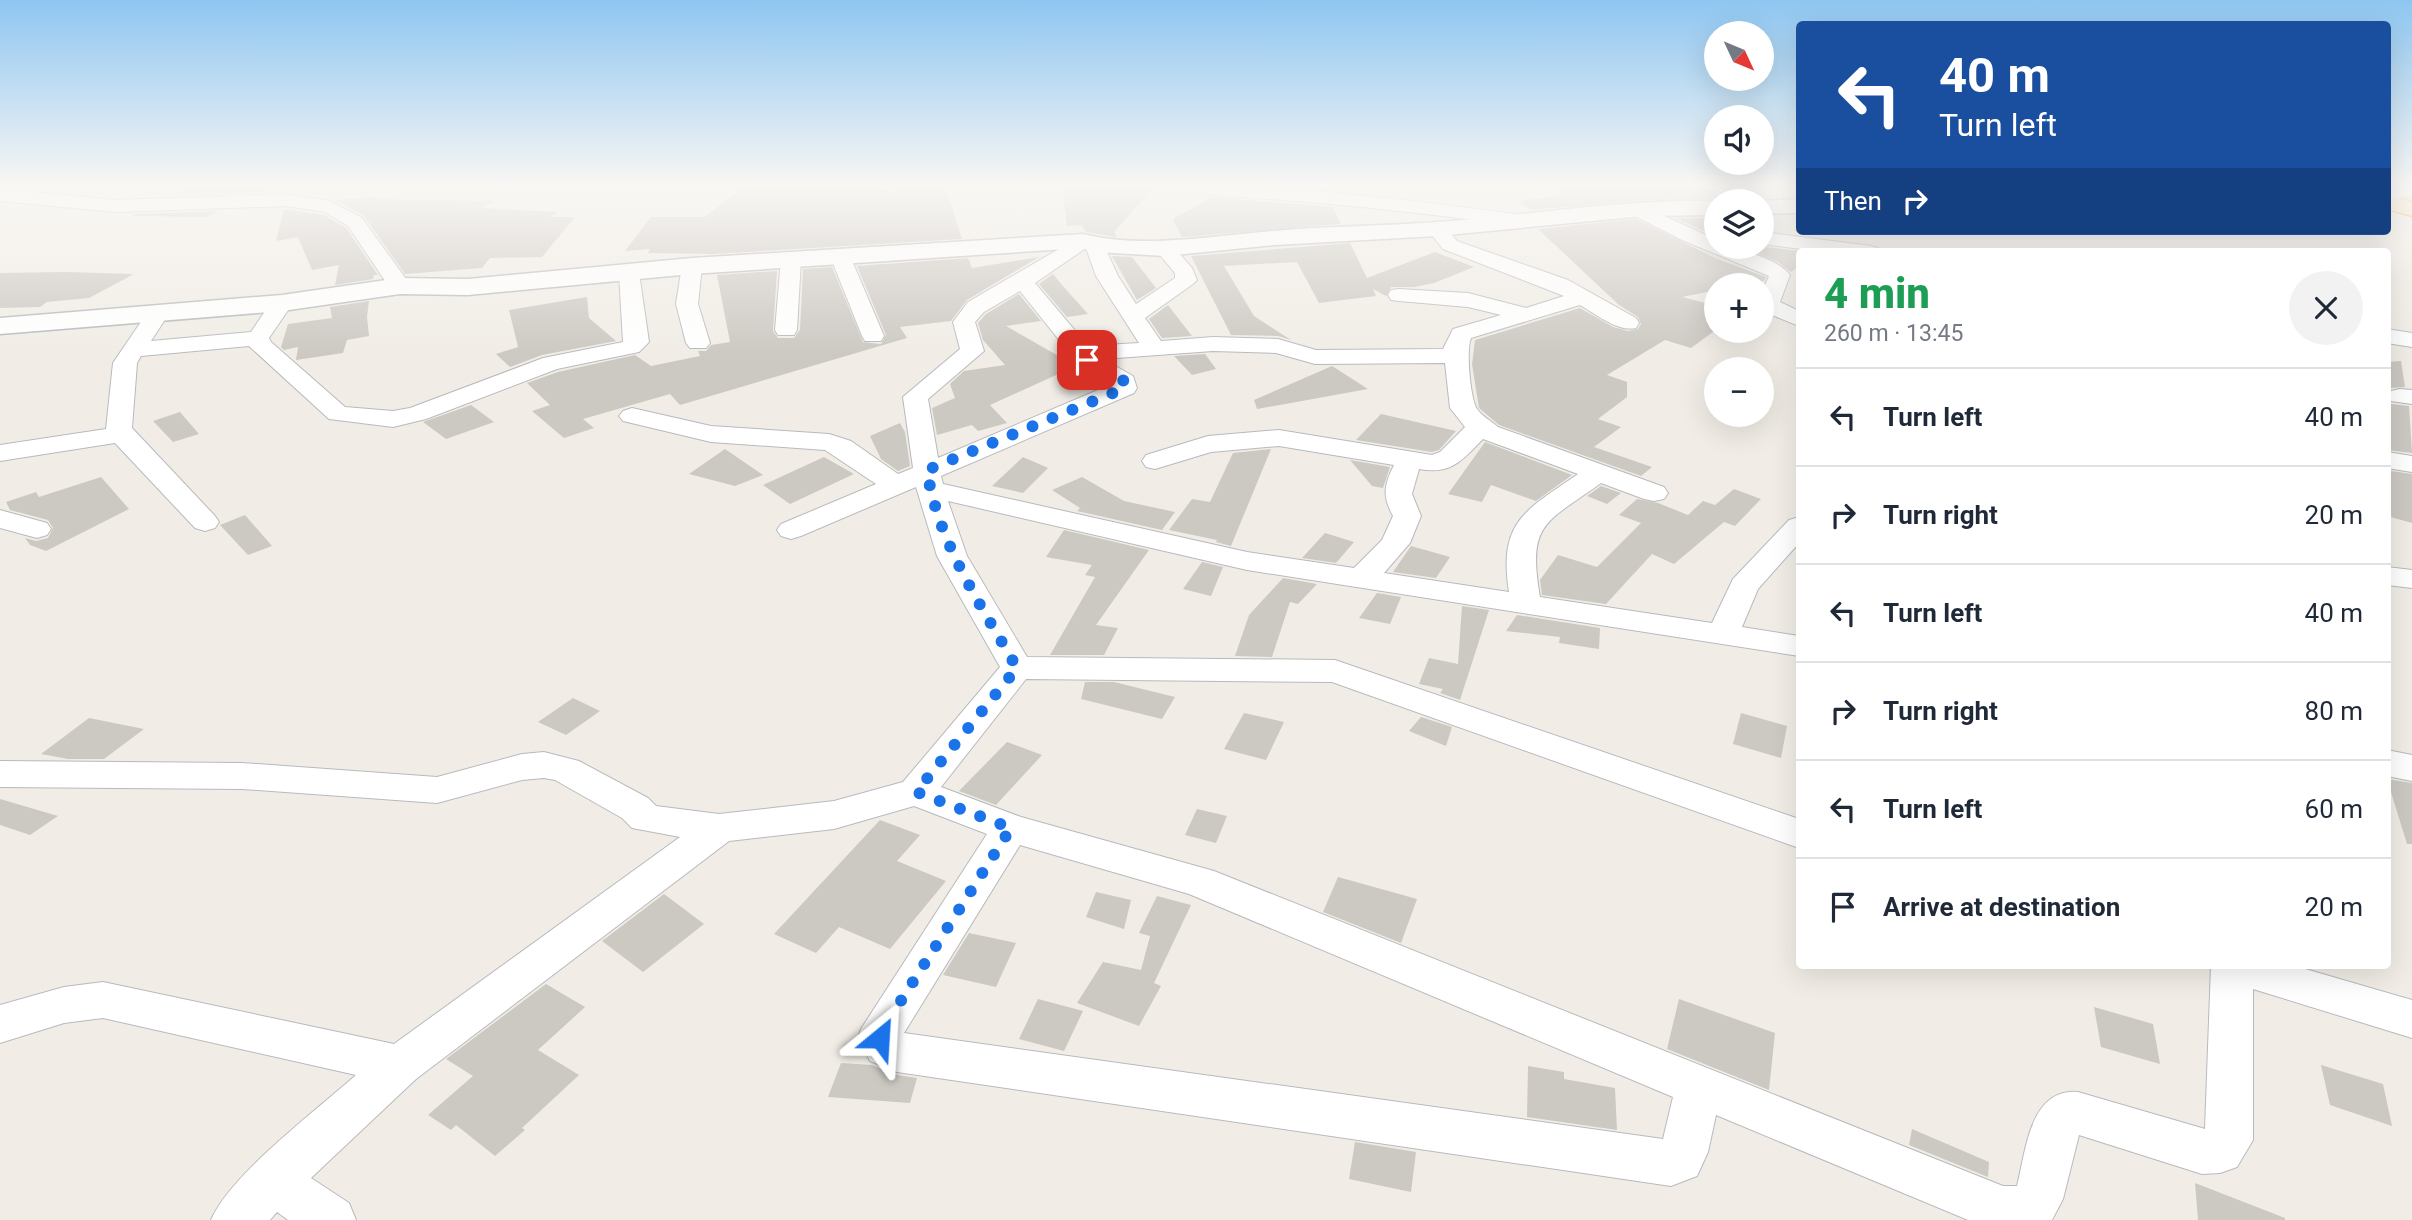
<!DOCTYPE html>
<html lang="en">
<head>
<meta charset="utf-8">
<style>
	body { margin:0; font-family:Roboto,sans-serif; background:#f2f2f3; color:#1f2937; height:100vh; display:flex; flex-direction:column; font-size:26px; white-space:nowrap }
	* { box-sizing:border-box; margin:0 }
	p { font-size:23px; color:#747a83 }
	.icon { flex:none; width:38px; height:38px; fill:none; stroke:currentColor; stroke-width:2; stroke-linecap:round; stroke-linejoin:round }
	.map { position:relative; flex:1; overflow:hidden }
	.sheet { position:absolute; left:1796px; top:248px; width:595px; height:721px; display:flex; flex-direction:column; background:#fff; border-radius:7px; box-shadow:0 7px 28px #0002 }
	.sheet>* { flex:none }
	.banner { position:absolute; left:1796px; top:21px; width:595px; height:214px; border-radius:7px; box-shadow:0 7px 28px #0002; background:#1a4fa0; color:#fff; overflow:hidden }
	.needle { width:46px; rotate:134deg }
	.fabs { position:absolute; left:1704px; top:21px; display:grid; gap:14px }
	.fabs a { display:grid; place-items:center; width:70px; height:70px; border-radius:50%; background:#fff; box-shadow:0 7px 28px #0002; font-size:35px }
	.pin { position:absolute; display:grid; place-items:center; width:60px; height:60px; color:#fff; margin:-30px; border-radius:14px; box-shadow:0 4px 10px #0006 }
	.me { position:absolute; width:77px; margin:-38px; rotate:27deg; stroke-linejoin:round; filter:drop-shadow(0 0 5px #0008) }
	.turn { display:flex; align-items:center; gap:24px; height:147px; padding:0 28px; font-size:32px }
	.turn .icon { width:91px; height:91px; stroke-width:2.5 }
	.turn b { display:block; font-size:49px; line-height:60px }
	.then { display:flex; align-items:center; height:66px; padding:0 28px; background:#0003; gap:14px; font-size:26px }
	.round { display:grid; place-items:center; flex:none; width:74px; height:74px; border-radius:37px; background:#f2f2f3 }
	.head { display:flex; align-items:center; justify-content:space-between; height:119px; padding:0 28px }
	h1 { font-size:42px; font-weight:800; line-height:52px; color:#1e9e55 }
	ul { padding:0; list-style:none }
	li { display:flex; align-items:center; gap:21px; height:98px; padding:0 28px; border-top:2px solid #e0e1e3 }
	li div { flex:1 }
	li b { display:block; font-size:26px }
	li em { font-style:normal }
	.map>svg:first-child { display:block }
</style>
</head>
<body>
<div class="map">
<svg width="2412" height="1220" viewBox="0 0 2412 1220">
	<rect width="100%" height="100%" fill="#f1ede6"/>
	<path fill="#ccc8c2" d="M745 185H850L897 192 904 186 946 189 962 239 713 254 648 253 650 249 625 251 651 217H705Z
		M1062 185H1116L1152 189 1114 232 1117 237 1086 232 1081 225 1067 226Z
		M1642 185H1699L1701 189H1717V198L1647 200 1531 210 1518 201 1566 195 1561 189Z
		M192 187 267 189 260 192 171 195Z
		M378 197 376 199 494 201 482 208 557 212 550 217H575L542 257 490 258 482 268 405 274 364 216 335 200Z
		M1212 197 1333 207 1341 224 1182 237 1173 219Z
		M284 209 324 215 346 228 378 275H374L373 279 335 285 339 265 312 270 298 237 276 241Z
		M219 211 206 217 133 216 136 214Z
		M1675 218H1717V237Z
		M1636 219 1717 259 1766 277 1764 281 1743 285H1717V290L1682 297 1717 306V329L1691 348 1665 340 1607 375 1627 382V397L1598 419 1621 427 1594 447 1652 467 1641 476 1499 425 1479 408 1472 364 1475 340 1580 308 1613 327 1628 331 1638 329 1641 324 1638 317 1619 305 1538 229Z
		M1350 243 1367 278 1435 252 1474 267 1434 283 1415 287H1391L1386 296 1373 289 1376 296 1319 303 1297 262 1224 266 1254 316 1291 340 1278 336 1231 335 1191 256Z
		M1765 247 1799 251V266L1791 272 1778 262 1751 251Z
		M1112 256 1132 257 1156 288 1137 300Z
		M1039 257 967 300 951 321 900 327 907 338 680 405 670 394 583 419 594 428 564 438 532 411 550 405 527 383 558 372 635 355 651 366 700 356 698 351H706L711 345 730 342 717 275 777 271 773 331 778 338H794L800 330 803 269 832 267 863 342 881 344 886 335 857 266 968 258 972 268Z
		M65 272 134 274 89 298 47 302 40 307 0 308V273Z
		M1053 274 1062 285 1088 314 1067 317 1039 284Z
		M1019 294 1041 321 1006 326 1076 366 990 405 1007 423 978 431 972 425 937 435 932 408 955 398 950 384 964 371 1005 365 983 340 978 323 986 314Z
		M587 297 589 318 616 341 542 355 510 367 496 354 518 347 509 310Z
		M369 301 367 317 369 336 347 340 343 353 296 360 298 347 284 350 281 347 288 324 332 318 330 307Z
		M1168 305 1192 336 1162 338 1149 319Z
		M1205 354 1216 369 1192 375 1174 356Z
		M2401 361 2405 387 2390 388 2387 393V362Z
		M1332 366 1368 389 1257 409 1254 400Z
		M2387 399 2391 404 2409 406 2412 453 2387 450Z
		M471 405 494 422 446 439 423 422Z
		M180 412 199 434 173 442 153 421Z
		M1381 414 1456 431 1439 450 1432 452 1356 440Z
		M900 423 905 432 910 466 898 471 881 459 870 436Z
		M1485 442 1572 475 1536 501 1491 485 1482 502 1448 494Z
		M725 449 763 475 735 486 689 474Z
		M1271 449 1231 546 1216 542 1217 540 1169 530 1192 499 1210 502 1233 453Z
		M824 457 854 474 790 504 763 485Z
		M1023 457 1048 468 1023 493 992 486Z
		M1350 460 1390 467 1383 488 1372 486Z
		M2391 471 2412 474V523L2387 516V494Z
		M101 477 129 509 46 551 30 545 25 538 36 541 48 538 53 528 48 520 10 510 6 502 36 492 39 497Z
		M1082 477 1124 501 1175 512 1162 530 1077 511 1080 508 1052 490Z
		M1601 486 1621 493 1607 504 1587 496Z
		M1734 489 1761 499 1735 526 1724 522 1674 564 1652 554 1606 604 1542 595 1540 580 1558 555 1597 567 1641 523 1619 515 1637 499 1658 503 1688 515 1703 501 1715 505Z
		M245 515 272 546 248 555 220 525Z
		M1064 530 1149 550 1096 625 1118 628 1104 655H1050L1095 577 1085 575 1092 565 1046 557Z
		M1325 533 1354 542 1336 563 1302 558Z
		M1411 546 1450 557 1436 578 1393 572Z
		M1202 562 1223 567 1211 596 1183 589Z
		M1283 578 1317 584 1298 604 1290 602 1272 657 1235 656 1249 615Z
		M1377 593 1401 597 1390 624 1359 618Z
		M1462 606 1489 610 1460 700 1440 693 1443 689 1419 684 1429 658 1458 664Z
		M1517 615 1600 628 1599 649 1559 643 1560 637 1506 631Z
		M1085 682H1114L1175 697 1162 719 1081 699Z
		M573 698 600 711 566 735 538 722Z
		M1244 713 1284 722 1266 760 1224 749Z
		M1741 713 1787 726 1781 758 1733 744Z
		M1421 717 1452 727 1446 746 1409 731Z
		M89 718 144 729 104 759H68L41 754Z
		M1007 742 1042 755 996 805 959 791Z
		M2387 779 2412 783V844H2407Z
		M0 799 58 816 30 835 0 825Z
		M1197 809 1227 816 1216 843 1185 835Z
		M880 820 920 835 897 861 946 881 890 949 839 927 816 953 774 934Z
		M1338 877 1417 899 1401 943 1323 912Z
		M1096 892 1131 900 1124 929 1086 917Z
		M664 894 704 924 643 972 602 941Z
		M1157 896 1191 905 1154 983 1161 986 1139 1026 1077 1003 1103 962 1141 970 1150 936 1139 933Z
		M969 933 1016 943 996 987 943 975Z
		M546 984 585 1007 538 1050 579 1075 522 1128 525 1130 495 1156 456 1125 451 1130 428 1115 473 1076 446 1059Z
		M1038 999 1083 1011 1064 1051 1019 1039Z
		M1679 999 1775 1033 1769 1090 1667 1049Z
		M2094 1007 2153 1024 2160 1064 2101 1047Z
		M841 1063 872 1065 897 1075 917 1078 910 1103 828 1097Z
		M2321 1065 2383 1084 2392 1126 2330 1105Z
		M1528 1066 1564 1072V1079L1615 1088 1617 1130 1527 1117Z
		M1912 1129 1989 1162 1988 1177 1909 1145Z
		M1355 1142 1416 1152 1411 1192 1349 1179Z
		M2195 1183 2285 1218V1220H2198Z"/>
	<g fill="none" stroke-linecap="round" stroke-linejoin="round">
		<g stroke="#b7babd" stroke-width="2">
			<path id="minor" d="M1181 185C1296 185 1410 200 1523 215L1533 221 1523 227C1434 214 1344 204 1254 198 1238 196 1192 196 1181 185Z
				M0 189 116 200 286 194 330 201 362 218 411 286 408 291H392L348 226 325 212 286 206 116 212 0 201Z
				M1638 204 1717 240V247C1736 247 1779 259 1790 275L1780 302 1799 311V326L1762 311V292L1769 276 1682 240 1631 214 1629 210Z
				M1437 223 1444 225 1457 241 1568 280 1636 318 1639 323 1636 328C1617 332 1596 314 1580 305L1471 338C1466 350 1470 397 1477 409 1482 416 1491 421 1498 427L1664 487 1668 493 1664 499 1654 501 1644 499 1601 483C1546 523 1527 522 1540 597L1712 623 1733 579 1789 520 1799 517V543L1758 589 1742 627 1799 636V656L1247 570 948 501 967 556 1027 657 1335 660 1799 819V848L1332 682 1026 679 941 787 1021 817 1214 871 2003 1186H2017C2026 1150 2030 1088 2078 1092L2205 1129 2211 966H2295L2412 1000V1038L2253 989V1140L2237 1167 2220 1173 2202 1174 2079 1135 2063 1199 2052 1220H1968L1716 1115 1708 1152 1697 1176 1671 1186 897 1072 870 1061 858 1038 861 1029 987 834 914 806 834 829 729 841 416 1079 311 1178 349 1203 356 1220H288L277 1212 270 1220H211C230 1175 317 1110 356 1075L103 1018 64 1023 0 1043V1005L64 987 103 982 394 1044 680 837 632 828 622 818 555 780 544 778 522 780 437 803 242 789 0 787V761L242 763 437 777 522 754 544 752 579 761 648 798 656 806 719 814 834 801 903 782 1000 667 937 556 916 487 801 536 791 539 781 536 777 530 781 524 876 484 825 450 711 442 623 421 619 416 623 411 632 408 711 426 829 434 851 441 898 474 913 468 903 397 960 349 953 322 968 302 1083 235 1102 241 1118 276 1136 304 1175 278V273L1155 249 1158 245H1172L1192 268 1197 280 1193 284 1145 318 1161 341 1213 337 1278 339 1316 350 1443 349 1453 329 1501 315 1468 307 1399 301 1391 300 1388 295 1391 290 1399 289 1468 293 1526 308 1564 296 1443 249 1427 229ZM1086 248 1096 276 1139 343 1088 346 1035 283ZM1020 291 1079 365 1112 384 938 458 928 399 984 351 975 322 984 312ZM1213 351 1276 353 1315 364 1445 363 1450 408 1465 427 1440 452 1432 455 1279 430 1208 436 1146 455 1142 461 1146 467 1155 469 1211 452 1279 446 1394 465C1384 485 1382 496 1393 516L1382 540 1354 568 1247 552 943 484 941 476 1134 393 1137 388 1133 376 1103 359ZM1483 439 1578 474C1525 511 1498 521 1509 592L1384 573 1410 543 1421 516 1412 494 1419 469C1452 475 1462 460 1483 439ZM1020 845 1189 894 1673 1097 1663 1139 904 1033Z
				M1762 232 1871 246 1878 248 1881 252H1824L1762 244Z
				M840 250 847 252 850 256 884 336 881 341H865L862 336 830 256 833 252Z
				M791 253 798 255 801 259 797 330 794 335H778L775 330 781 259 784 255Z
				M692 260 699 262 702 266 698 304 710 343 706 348H690L686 343 676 304 682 266 685 262Z
				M629 267 636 269 639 273 649 342 639 352 557 369 426 419 393 427 329 419 249 346 141 356 137 363 132 428 215 516 219 522 215 528 205 531 195 528 115 443 0 461V445L106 429 113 363 149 310H165L168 315 151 341 251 332 274 298H290L293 303 269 338 271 342 345 407 393 411 410 408 543 358 623 342 619 273 622 269Z
				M2387 329 2412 333V347L2387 343Z
				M2400 389 2412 390V404L2391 401 2388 396 2391 391Z
				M2387 452 2412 456V472L2387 468Z
				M0 510 47 523 51 529 47 535 37 538 0 528Z
				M2387 567 2412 570V588L2387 585Z
				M2387 750 2412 755V781L2387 776Z"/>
		</g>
		<g stroke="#b7babd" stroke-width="3">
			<path id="tertiary" d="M2412 185V196L2387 200V186Z
				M1799 199V213L1762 214V201H1757Z
				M1718 201 1717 215 1644 216 1437 236 1275 245 1165 256 1095 252 1081 248 692 274 468 295 400 294 282 311 0 334V318L282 295 400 278 468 279 692 258 1083 234C1145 249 1210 236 1273 231 1328 226 1383 226 1437 222 1531 215 1624 199 1718 201Z"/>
		</g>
		<g stroke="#f79000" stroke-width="3">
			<path id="trunk" d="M2387 195 2412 202V216L2387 209Z"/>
		</g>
		<use href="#minor" fill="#fff" fill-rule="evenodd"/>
		<use href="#tertiary" fill="#fff" fill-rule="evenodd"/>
		<use href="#trunk" fill="#ffe09e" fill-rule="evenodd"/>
	</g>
	<linearGradient id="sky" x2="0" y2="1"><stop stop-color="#8ec6f1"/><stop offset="0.52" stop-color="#f9f7f4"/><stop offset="1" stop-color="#f9f7f4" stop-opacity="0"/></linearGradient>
	<rect width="2412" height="356" fill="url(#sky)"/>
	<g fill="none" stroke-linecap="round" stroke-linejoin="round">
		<path stroke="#1a73e8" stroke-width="12" stroke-dasharray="0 21.6" d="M880 1038 883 1029 1011 828 916 792 1017 668C981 605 938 543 927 470L1125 388 1124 381 1087 360"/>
	</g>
</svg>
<div class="fabs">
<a><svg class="needle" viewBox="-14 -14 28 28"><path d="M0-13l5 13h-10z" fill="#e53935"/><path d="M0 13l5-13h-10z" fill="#747a83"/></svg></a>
<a><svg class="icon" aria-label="sound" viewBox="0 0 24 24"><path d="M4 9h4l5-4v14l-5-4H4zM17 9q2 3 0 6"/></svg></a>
<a><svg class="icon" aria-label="layers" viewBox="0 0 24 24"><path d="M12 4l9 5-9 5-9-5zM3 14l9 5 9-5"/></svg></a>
<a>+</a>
<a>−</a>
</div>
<div class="pin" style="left:1087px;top:360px;background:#d93025"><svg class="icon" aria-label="arrive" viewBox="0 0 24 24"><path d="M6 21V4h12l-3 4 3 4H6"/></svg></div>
<svg class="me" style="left:880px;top:1038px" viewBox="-20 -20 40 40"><path d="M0-17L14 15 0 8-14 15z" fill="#1a73e8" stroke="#fff" stroke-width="4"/></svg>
<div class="banner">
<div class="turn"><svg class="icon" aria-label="left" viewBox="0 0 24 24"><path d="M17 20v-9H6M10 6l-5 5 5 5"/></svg><div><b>40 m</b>Turn left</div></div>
<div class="then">Then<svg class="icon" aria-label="right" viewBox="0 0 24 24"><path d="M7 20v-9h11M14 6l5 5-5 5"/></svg></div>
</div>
<section class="sheet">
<div class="head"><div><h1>4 min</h1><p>260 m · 13:45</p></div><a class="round"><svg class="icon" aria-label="close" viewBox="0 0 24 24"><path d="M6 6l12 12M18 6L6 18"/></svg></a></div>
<ul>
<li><svg class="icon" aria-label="left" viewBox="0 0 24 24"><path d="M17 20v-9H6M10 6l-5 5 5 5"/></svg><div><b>Turn left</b></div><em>40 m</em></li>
<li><svg class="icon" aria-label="right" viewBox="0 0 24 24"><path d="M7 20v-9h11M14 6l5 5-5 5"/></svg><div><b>Turn right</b></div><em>20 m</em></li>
<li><svg class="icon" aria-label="left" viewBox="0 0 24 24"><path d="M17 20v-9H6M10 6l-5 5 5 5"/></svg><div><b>Turn left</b></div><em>40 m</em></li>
<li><svg class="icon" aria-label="right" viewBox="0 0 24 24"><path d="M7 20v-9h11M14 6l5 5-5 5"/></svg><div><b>Turn right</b></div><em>80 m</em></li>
<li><svg class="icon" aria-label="left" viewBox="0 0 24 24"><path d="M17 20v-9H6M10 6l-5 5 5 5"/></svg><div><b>Turn left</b></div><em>60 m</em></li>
<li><svg class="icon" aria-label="arrive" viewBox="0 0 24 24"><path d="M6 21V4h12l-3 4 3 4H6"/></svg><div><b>Arrive at destination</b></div><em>20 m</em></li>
</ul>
</section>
</div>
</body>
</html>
